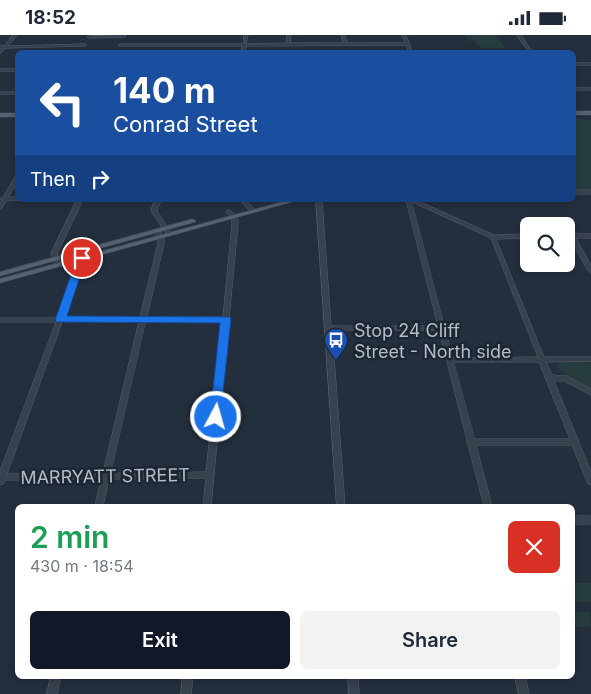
<!DOCTYPE html>
<html lang="en">
<head>
<meta charset="utf-8">
<style>
	body { margin:0; font-family:Inter,sans-serif; background:#f2f2f3; color:#1f2937; height:100vh; display:flex; flex-direction:column; font-size:19px; white-space:nowrap }
	* { box-sizing:border-box; margin:0 }
	p { font-size:16px; color:#747a83 }
	.icon { flex:none; width:28px; height:28px; fill:none; stroke:currentColor; stroke-width:2; stroke-linecap:round; stroke-linejoin:round }
	.map { position:relative; flex:1; overflow:hidden }
	.side { position:absolute; left:15px; top:469px; width:560px; height:175px; display:flex; flex-direction:column; background:#fff; border-radius:8px; box-shadow:0 2px 8px #0003 }
	.side>* { flex:none }
	.top-card { position:absolute; left:15px; top:15px; width:561px; height:152px; border-radius:8px; box-shadow:0 2px 8px #0003; background:#1a4fa0; color:#fff; overflow:hidden }
	.fabs { position:absolute; left:520px; top:182px; display:grid; gap:10px }
	.fabs a { display:grid; place-items:center; width:55px; height:55px; border-radius:8px; background:#fff; box-shadow:0 2px 8px #0003; font-size:25px }
	.pin { position:absolute; display:grid; place-items:center; width:42px; height:42px; color:#fff; margin:-21px; border:2px solid #fff; border-radius:50%; box-shadow:0 1px 5px #0007 }
	.me { position:absolute; width:55px; margin:-28px; rotate:6deg; stroke-linejoin:round; filter:drop-shadow(0 0 4px #0008) }
	.turn { display:flex; align-items:center; gap:18px; height:105px; padding:0 15px; font-size:22px }
	.turn .icon { width:65px; height:65px; stroke-width:2.5 }
	.turn b { display:block; font-size:35px; line-height:42px }
	.then { display:flex; align-items:center; height:48px; padding:0 15px; background:#0003; gap:10px; font-size:19px }
	.round { display:grid; place-items:center; flex:none; width:52px; height:52px; border-radius:8px; background:#f2f2f3 }
	.summary { display:flex; align-items:center; justify-content:space-between; height:85px; padding:0 15px }
	h1 { font-size:30px; font-weight:600; line-height:38px; color:#1e9e55 }
	.action { display:flex; gap:10px; margin-top:auto; padding:10px 15px }
	.action a { flex:1; height:58px; border-radius:8px; background:#111827; color:#fff; font-size:20px; font-weight:600; line-height:58px; text-align:center }
	.action a+a { background:#f2f2f3; color:#1f2937 }
	.status { display:flex; justify-content:space-between; align-items:center; height:35px; padding:0 25px; background:#fff; direction:ltr }
	.status svg { height:14px; fill:currentColor }
	.map>svg:first-child { display:block }
</style>
</head>
<body>
<div class="status"><b>18:52</b><svg viewBox="0 0 49 12"><path d="M0 12V9h3v3zM5 12V6h3v6zM10 12V3h3v9zM15 12V0h3v12zM26 1h20v11H26zM47 4h2v5h-2z"/></svg></div>
<div class="map">
<svg width="591" height="659" viewBox="0 0 591 659">
	<rect width="100%" height="100%" fill="#242f3e"/>
	<path fill="#263c3f" d="M465 0H495L506 13H481L474 6H469Z
		M574 83 591 85V154H574Z
		M591 326V354L567 341 556 331 559 327Z
		M572 548H591V567H573Z
		M572 577H589L591 592H573Z"/>
	<g fill="none" stroke-linecap="round" stroke-linejoin="round">
		<g stroke="#565f6c" stroke-width="1">
			<path id="minor" d="M13 0H17L8 11 85 9 87 10 85 11 6 13 0 19V16L2 13H0V11H4Z
				M126 0 125 2 89 3 87 2 89 1Z
				M244 0H248L246 9 286 8 287 0H291L290 8H343L341 0H345L347 8H405L402 0H406L413 18H409L406 10 246 11 245 18H241L242 11H120L118 10 120 9H243Z
				M517 0H521L533 18H530Z
				M574 28H591V30H574Z
				M0 34H18V36H0Z
				M574 53H591V55H574Z
				M0 57H18V59H0Z
				M16 141H18V147L8 162H18V165H20L6 166 2 173 0 174V168L2 165 0 164 3 162Z
				M574 155H591V159H574Z
				M77 165H83L57 219 61 230 58 232 56 231 51 219Z
				M155 165H161L157 176 172 199 171 200H167L151 176Z
				M240 165H246L255 175V177H251Z
				M316 165H322L331 291H438L406 165H416L494 200 529 199V203L496 204 544 322H591V326L546 327 552 340 567 341 591 354V360L564 346H554L591 437V450L588 449 587 447 572 410H476L492 471H484L468 409 466 407 467 405 439 295H332L345 471H337ZM412 167 491 203 538 322 453 323ZM454 327H539L570 404H475Z
				M229 175C235 178 238 183 238 189L211 471H203L206 443 109 444 103 471H95L101 444 5 445 3 449 0 450V436L56 287H0V283H57L77 230 79 223 76 217 79 215 81 216 85 223 64 283 140 282 158 208V202L154 196 157 194 159 195 164 202V208L147 282H223L232 189V184L226 177ZM139 286 103 438 7 439 62 287ZM146 286H222L206 437 111 438Z
				M566 199H591V203H576L591 231V238L588 236 570 203H566Z
				M572 481H591V489H572Z
				M51 641H61L57 659H47Z
				M183 641H193L191 659H181Z
				M348 641H358L359 659H349Z
				M515 641H525L529 659H519Z"/>
		</g>
		<g stroke="#414a57" stroke-width="1">
			<path id="major" d="M574 76H591V80H574Z
				M0 78H18V82H0Z
				M289 165H299L0 248V244Z
				M193 184 196 186 195 187 0 241V237Z"/>
		</g>
		<use href="#minor" fill="#38414e" fill-rule="evenodd"/>
		<use href="#major" fill="#56606e" fill-rule="evenodd"/>
	</g>
	<path fill="#1a73e8" stroke="#114b97" d="M82 220 86 223 67 281 230 282 231 284 220 385H212L210 382 220 288 57 287 55 285 77 223Z"/>
	<defs>
		<g id="bus-pin" transform="scale(1.25)"><path d="M0 17L-7.5 6A9.5 9.5 0 1 1 7.5 6Z" fill="#1a4fb4" stroke="#1d2633"/><path d="M-5-6H5V4H4V6H2V4H-2V6H-4V4H-5ZM-3.5-4V0h7V-4ZM-3.5 1.2v1.5H-2V1.2ZM2 1.2v1.5H3.5V1.2Z" fill="#fff"/></g>
	</defs>
	<g fill-rule="evenodd">
		<use href="#bus-pin" x="336" y="305"/>
	</g>
	<g text-anchor="middle" dominant-baseline="central" stroke-width="5" stroke-linejoin="round" paint-order="stroke">
		<g font-size="18" fill="#b4bcc9" stroke="#1d2633" text-anchor="start">
			<text x="354" y="295">Stop 24 Cliff<tspan x="354" dy="21">Street - North side</tspan></text>
		</g>
		<g font-size="18" fill="#b4bcc9" stroke="#1d2633">
			<text transform="translate(105 441) rotate(-1)">MARRYATT STREET</text>
		</g>
	</g>
</svg>
<div class="fabs">
<a><svg class="icon" aria-label="search" viewBox="0 0 24 24"><circle cx="10" cy="10" r="6"/><path d="M15 15l6 6"/></svg></a>
</div>
<div class="pin" style="left:82px;top:223px;background:#d93025"><svg class="icon" aria-label="arrive" viewBox="0 0 24 24"><path d="M6 21V4h12l-3 4 3 4H6"/></svg></div>
<svg class="me" style="left:216px;top:382px" viewBox="-20 -20 40 40"><circle r="17" fill="#1a73e8" stroke="#fff" stroke-width="3"/><path d="M0-11L8 9 0 5-8 9z" fill="#fff"/></svg>
<div class="top-card">
<div class="turn"><svg class="icon" aria-label="left" viewBox="0 0 24 24"><path d="M17 20v-9H6M10 6l-5 5 5 5"/></svg><div><b>140 m</b>Conrad Street</div></div>
<div class="then">Then<svg class="icon" aria-label="right" viewBox="0 0 24 24"><path d="M7 20v-9h11M14 6l5 5-5 5"/></svg></div>
</div>
<section class="side">
<div class="summary"><div><h1>2 min</h1><p>430 m · 18:54</p></div><a class="round" style="background:#d93025;color:#fff"><svg class="icon" aria-label="close" viewBox="0 0 24 24"><path d="M6 6l12 12M18 6L6 18"/></svg></a></div>
<div class="action"><a>Exit</a><a>Share</a></div>
</section>
</div>
</body>
</html>
